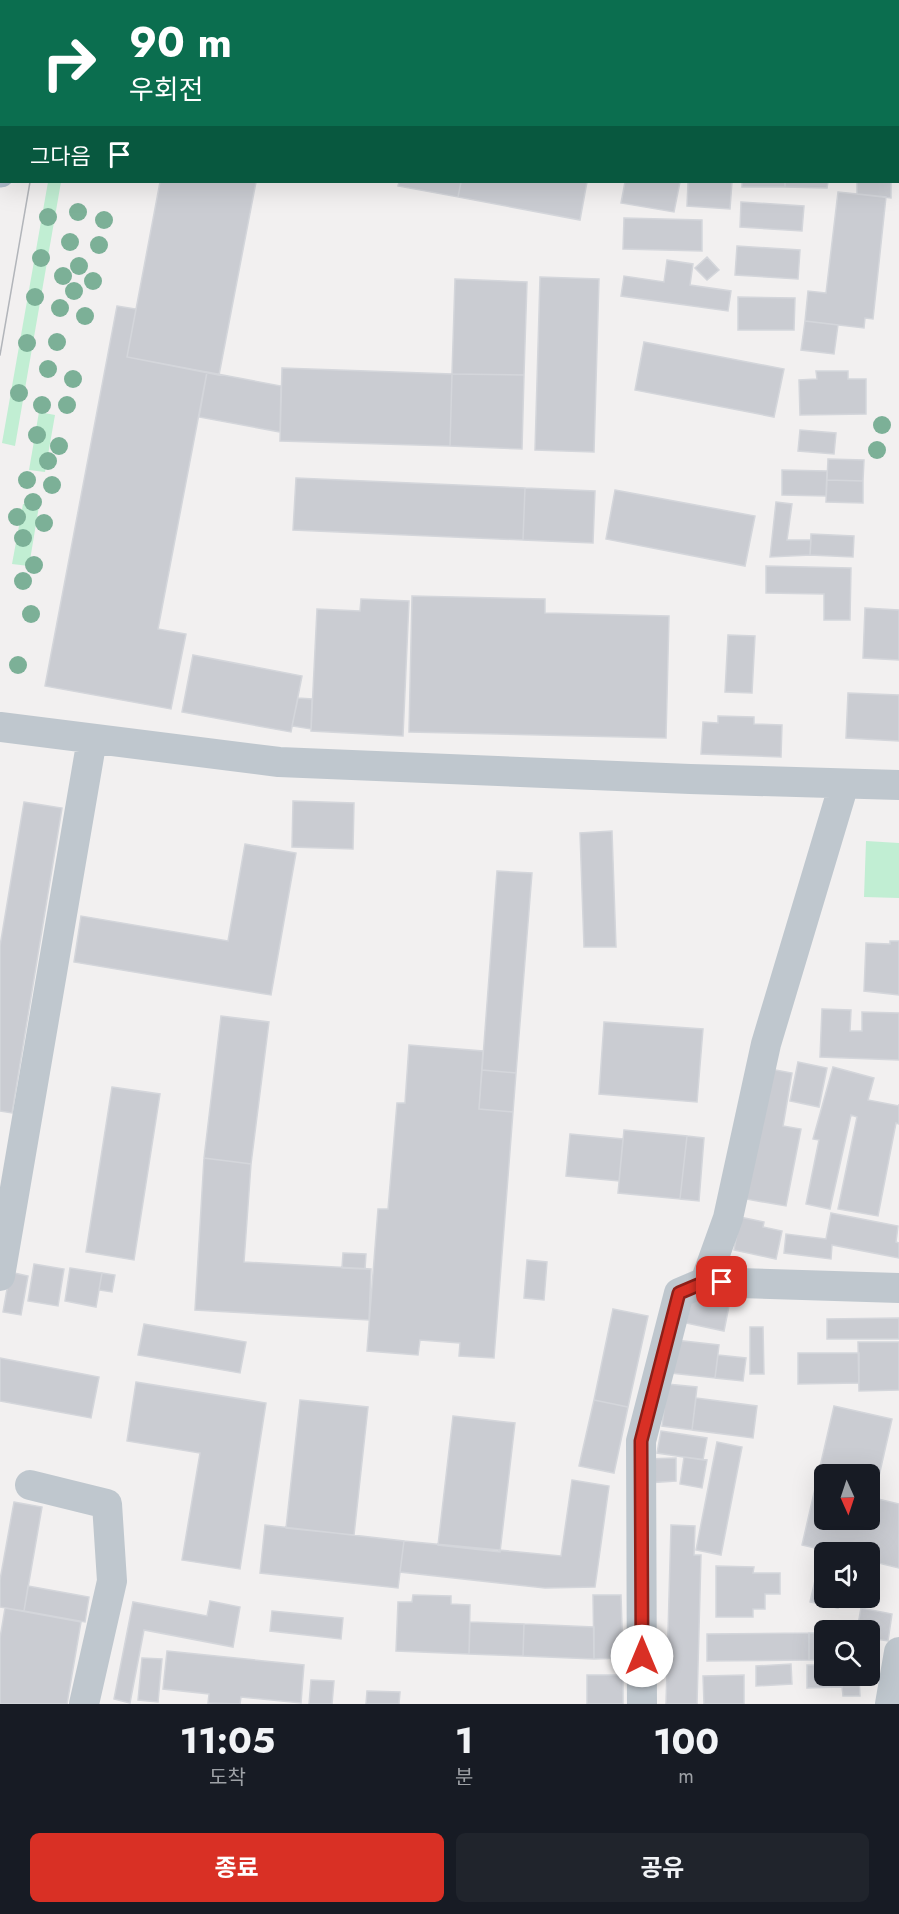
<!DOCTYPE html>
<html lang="ko">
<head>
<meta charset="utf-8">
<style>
	body { margin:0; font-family:Jost,"Noto Sans KR",sans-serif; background:#20242c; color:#f1f3f6; height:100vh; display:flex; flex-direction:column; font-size:22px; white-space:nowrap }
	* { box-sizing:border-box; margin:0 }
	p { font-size:20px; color:#9ea1a6 }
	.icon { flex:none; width:33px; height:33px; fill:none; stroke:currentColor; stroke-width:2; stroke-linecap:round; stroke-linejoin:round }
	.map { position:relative; height:1704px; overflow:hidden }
	.drawer { display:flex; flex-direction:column; background:#171b24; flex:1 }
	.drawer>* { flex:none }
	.top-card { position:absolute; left:0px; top:0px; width:900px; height:183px; box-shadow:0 6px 24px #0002; background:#0b6e4f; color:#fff; overflow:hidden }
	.needle { width:39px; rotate:177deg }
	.fabs { position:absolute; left:814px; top:1464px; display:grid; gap:12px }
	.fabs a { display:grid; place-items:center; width:66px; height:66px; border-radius:9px; background:#171b24; box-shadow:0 6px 24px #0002; font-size:30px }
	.pin { position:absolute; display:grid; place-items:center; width:51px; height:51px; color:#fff; margin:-26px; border-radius:12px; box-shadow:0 3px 9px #0006 }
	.me { position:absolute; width:66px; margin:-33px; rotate:0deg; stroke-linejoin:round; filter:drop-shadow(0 0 4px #0008) }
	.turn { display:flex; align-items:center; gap:21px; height:126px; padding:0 30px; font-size:27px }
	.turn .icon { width:78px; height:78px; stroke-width:2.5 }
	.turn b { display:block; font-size:42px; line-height:51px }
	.then { display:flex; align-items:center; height:57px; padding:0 30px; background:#0003; gap:12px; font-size:22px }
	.eta { display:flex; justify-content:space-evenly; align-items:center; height:102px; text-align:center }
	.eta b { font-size:36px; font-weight:700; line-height:42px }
	.primary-button { display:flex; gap:12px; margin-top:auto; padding:12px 30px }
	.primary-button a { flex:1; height:69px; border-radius:9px; background:#d93025; color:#fff; font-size:24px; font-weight:700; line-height:69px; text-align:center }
	.primary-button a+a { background:#20242c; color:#f1f3f6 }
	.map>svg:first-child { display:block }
</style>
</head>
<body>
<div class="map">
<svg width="899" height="1704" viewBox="0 0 899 1704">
	<rect width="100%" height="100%" fill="#f2f0f0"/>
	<path fill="#c1eed3" d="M48 182H61L15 446 2 443Z
		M39 412 55 415 45 472 29 470Z
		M23 504 39 506 29 566 12 564Z
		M866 841 899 843V898L864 897Z"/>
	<path fill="#caccd2" stroke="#d4d6db" stroke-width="1.5" fill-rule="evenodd" d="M160 182H256L219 375 127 357Z
		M399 182H461L458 197 398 186Z
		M461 182H587L580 220 458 197Z
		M625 182H680L674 212 621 203Z
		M688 182H732L730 209 687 206Z
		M742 182H785V187H742Z
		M785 182H828L827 188 785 187Z
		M857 182H891V198L857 194Z
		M838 192 886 197 873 319 865 318 864 328 805 321 808 291 826 293Z
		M741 202 804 206 802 231 740 227Z
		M624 218 702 220V251L623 249Z
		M737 246 800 250 798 279 735 275Z
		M707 257 719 270 707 280 695 268Z
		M667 260 693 264 690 285 731 291 728 311 621 296 624 276 664 282Z
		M540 277 599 279 594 452 535 450Z
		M455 279 527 282 524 375 452 374Z
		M738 297 795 298 794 330H738Z
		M117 306 136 309 127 357 207 372 158 629 186 634 171 709 45 686Z
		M805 321 838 325 834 354 801 350Z
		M644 342 784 369 774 417 635 390Z
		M282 368 452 374 450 446 280 441Z
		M816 371H848V379H866V414L800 415 799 380 817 379Z
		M207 372 281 386 280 432 199 417Z
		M452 374 524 375 522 449 450 446Z
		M800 430 836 433 834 454 798 451Z
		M828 459 864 460 863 481 827 480Z
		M782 470 827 471 826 496 782 495Z
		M296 478 525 488 523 540 293 530Z
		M827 480 863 481V503L826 502Z
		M525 488 595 491 593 543 523 540Z
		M615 490 755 516 745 566 606 539Z
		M776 502 792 504 787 540H811L810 555 770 557Z
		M811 534 854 536 853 557 810 555Z
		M766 566 851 568 850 620H824V594L766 593Z
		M412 596 545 599V613L669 616 666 738 409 732Z
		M361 599 409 601 403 736 311 731 317 609 360 611Z
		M865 608 899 610V660L863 658Z
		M728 635 755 636 752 693 725 692Z
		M193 655 302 676 291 732 182 712Z
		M848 693 899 695V741L846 738Z
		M298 698 312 699 311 729 292 726Z
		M718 716 754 717V724L782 725 781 757 701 754 703 722 718 723Z
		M293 801 354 803 353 849 292 847Z
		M24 802 62 808 12 1113 0 1111V946Z
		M612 831 616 947H584L580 833Z
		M245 844 296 853 271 995 74 962 81 916 228 941Z
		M497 871 532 873 516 1073 482 1070Z
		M890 941H899V995L864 991 866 943 890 944Z
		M822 1009 851 1010 850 1031H862V1012L899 1013V1060L820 1057Z
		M221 1016 269 1022 251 1164 204 1158Z
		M604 1022 703 1029 697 1102 599 1094Z
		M409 1045 483 1051 479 1109 513 1112 494 1358 459 1356 460 1343 420 1340 418 1355 367 1351 378 1209H388L397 1103H405Z
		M798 1062 827 1068 819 1107 790 1101Z
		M833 1067 874 1078 868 1100 899 1106V1104V1124L896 1123 878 1216 838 1209 857 1117 851 1115 830 1209 806 1204 819 1140 813 1139Z
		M770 1069 792 1073 783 1126 801 1129 786 1206 746 1199Z
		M482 1070 516 1073 513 1112 479 1109Z
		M112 1087 160 1094 134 1260 86 1252Z
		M624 1130 687 1136 680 1199 618 1193Z
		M570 1134 623 1139 619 1181 566 1176Z
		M687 1136 704 1138 699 1201 680 1199Z
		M204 1158 251 1164 244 1262 371 1269 369 1320 195 1310Z
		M831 1213 898 1226 896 1242 899 1243V1258L832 1245 831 1259 784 1253 786 1234 826 1239Z
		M740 1217 764 1222 763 1227 782 1231 776 1259 734 1250Z
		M343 1253 366 1254 365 1269 342 1268Z
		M527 1260 547 1262 544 1300 524 1298Z
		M34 1264 64 1269 58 1306 28 1301Z
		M70 1268 102 1273 96 1307 65 1301Z
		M10 1272 28 1276 21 1315 3 1312Z
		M102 1273 115 1275 112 1292 99 1290Z
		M692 1298 729 1306 724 1331 686 1323Z
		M613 1309 648 1316 628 1407 594 1400Z
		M899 1318V1339H827V1319Z
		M144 1324 246 1342 240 1373 138 1355Z
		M750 1327H763L764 1374H750Z
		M675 1340 719 1345 715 1378 671 1373Z
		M858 1342H899V1390L859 1391Z
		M798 1353H859V1383L798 1384Z
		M718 1355 746 1358 743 1381 715 1378Z
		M0 1358 99 1377 91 1418 0 1401Z
		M136 1382 266 1403 240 1569 182 1560 200 1453 127 1441Z
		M667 1384 697 1387 692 1430 662 1426Z
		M696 1398 757 1406 753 1438 692 1430Z
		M300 1400 368 1407 354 1535 286 1528Z
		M594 1400 628 1407 614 1473 579 1466Z
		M834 1406 892 1419 874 1498 899 1504V1568L870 1561V1552H832L802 1545ZM825 1474H870V1520H825Z
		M453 1416 515 1423 500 1552 438 1545Z
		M661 1431 707 1438 703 1460 657 1453Z
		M717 1442 742 1447 721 1555 696 1550Z
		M684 1457 707 1460 702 1488 680 1484Z
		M676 1458V1481L647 1483 646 1459Z
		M572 1480 609 1486 595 1587 545 1588 400 1572 404 1541 561 1556Z
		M14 1502 42 1507 24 1611 0 1607V1580Z
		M265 1525 404 1541 398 1588 260 1573Z
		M671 1525 695 1526 694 1555H701L697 1704H666Z
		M822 1550 832 1552H825V1598H840L838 1608 810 1602Z
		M716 1566 754 1567 753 1573H780V1594H765V1609H753V1617H716Z
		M28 1586 89 1597 85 1622 24 1611Z
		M413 1595 451 1596V1604L470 1605 469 1654 396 1651 398 1602H412Z
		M593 1595H621L623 1658 594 1659Z
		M210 1601 240 1607 233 1647 144 1630 130 1703 114 1699 133 1602 207 1616Z
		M5 1608 81 1622 67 1704H0V1638Z
		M861 1608 892 1614 888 1641 870 1638V1630H857Z
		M272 1611 343 1618 341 1639 270 1631Z
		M470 1622 524 1624 523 1656 469 1654Z
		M524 1624 594 1627V1659L523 1656Z
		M809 1633H825V1660H809Z
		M809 1633V1660L707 1661V1634Z
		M167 1651 304 1665 301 1703 241 1697 240 1704 208 1703 209 1694 163 1689Z
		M142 1658 162 1659 158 1702 138 1700Z
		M791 1664 792 1684 756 1686V1666Z
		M807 1665H825V1676H859L860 1696H843L842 1687 807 1688Z
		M587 1675H623V1704H587Z
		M744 1675V1704H704L703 1676Z
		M311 1680 334 1681 332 1704H309Z
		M367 1691 400 1692 399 1704H366Z"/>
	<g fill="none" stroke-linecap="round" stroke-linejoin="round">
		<path stroke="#bfc7ce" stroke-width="30" d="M0 727 279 762 690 779 899 785
			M0 1276 92 739
			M705 1282 899 1288
			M30 1485 107 1504 112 1581 84 1704
			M642 1704 641 1441 679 1293 705 1282 728 1218 766 1044 844 784
			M890 1704 899 1652"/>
		<path stroke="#b1becd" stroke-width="33" d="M29 2 30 0
			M0 171 2 163"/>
		<path stroke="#b2b5ba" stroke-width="1.5" d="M3 2 4 0
			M62 2V0
			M0 21 2 13
			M0 355 30 182"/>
	</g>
	<g fill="#7cb097">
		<circle cx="78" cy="212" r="9"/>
		<circle cx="48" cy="217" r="9"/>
		<circle cx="104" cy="220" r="9"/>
		<circle cx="70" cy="242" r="9"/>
		<circle cx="99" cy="245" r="9"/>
		<circle cx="41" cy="258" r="9"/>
		<circle cx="79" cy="266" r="9"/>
		<circle cx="63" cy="276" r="9"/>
		<circle cx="93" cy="281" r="9"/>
		<circle cx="74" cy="291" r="9"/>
		<circle cx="35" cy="297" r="9"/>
		<circle cx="60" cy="308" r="9"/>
		<circle cx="85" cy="316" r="9"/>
		<circle cx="57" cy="342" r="9"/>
		<circle cx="27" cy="343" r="9"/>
		<circle cx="48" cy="369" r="9"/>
		<circle cx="73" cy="379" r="9"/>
		<circle cx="19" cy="393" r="9"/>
		<circle cx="42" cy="405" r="9"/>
		<circle cx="67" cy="405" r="9"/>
		<circle cx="882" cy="425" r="9"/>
		<circle cx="37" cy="435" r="9"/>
		<circle cx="59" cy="446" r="9"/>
		<circle cx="877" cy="450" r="9"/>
		<circle cx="48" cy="461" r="9"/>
		<circle cx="27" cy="480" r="9"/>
		<circle cx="52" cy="485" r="9"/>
		<circle cx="33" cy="502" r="9"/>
		<circle cx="17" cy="517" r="9"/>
		<circle cx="44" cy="523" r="9"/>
		<circle cx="23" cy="538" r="9"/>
		<circle cx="34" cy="565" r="9"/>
		<circle cx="23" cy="581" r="9"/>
		<circle cx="31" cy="614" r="9"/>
		<circle cx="18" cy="665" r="9"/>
	</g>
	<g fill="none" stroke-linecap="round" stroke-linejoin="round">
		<g stroke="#8d1f18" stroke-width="15">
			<path id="route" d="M642 1656 641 1441 679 1293 705 1282H722"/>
		</g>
		<use href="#route" stroke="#d93025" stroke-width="10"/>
	</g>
</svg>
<div class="fabs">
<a><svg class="needle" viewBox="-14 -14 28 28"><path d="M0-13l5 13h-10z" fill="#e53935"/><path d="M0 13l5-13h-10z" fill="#9ea1a6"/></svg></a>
<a><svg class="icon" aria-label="sound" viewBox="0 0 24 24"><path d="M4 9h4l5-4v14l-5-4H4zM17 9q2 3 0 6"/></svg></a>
<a><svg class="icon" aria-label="search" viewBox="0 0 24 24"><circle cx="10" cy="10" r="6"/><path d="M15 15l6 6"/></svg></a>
</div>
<div class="pin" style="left:722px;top:1282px;background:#d93025"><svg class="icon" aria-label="arrive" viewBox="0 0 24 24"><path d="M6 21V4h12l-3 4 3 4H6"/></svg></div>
<svg class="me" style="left:642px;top:1656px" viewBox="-20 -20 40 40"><circle r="19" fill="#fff"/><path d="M0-13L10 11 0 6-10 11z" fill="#d93025"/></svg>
<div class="top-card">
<div class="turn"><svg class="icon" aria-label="right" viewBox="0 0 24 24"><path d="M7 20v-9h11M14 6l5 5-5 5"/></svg><div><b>90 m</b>우회전</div></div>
<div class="then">그다음<svg class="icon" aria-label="arrive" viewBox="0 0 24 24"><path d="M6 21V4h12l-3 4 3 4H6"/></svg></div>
</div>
</div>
<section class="drawer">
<div class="eta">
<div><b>11:05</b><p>도착</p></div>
<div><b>1</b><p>분</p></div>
<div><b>100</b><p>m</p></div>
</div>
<div class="primary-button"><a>종료</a><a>공유</a></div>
</section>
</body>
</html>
